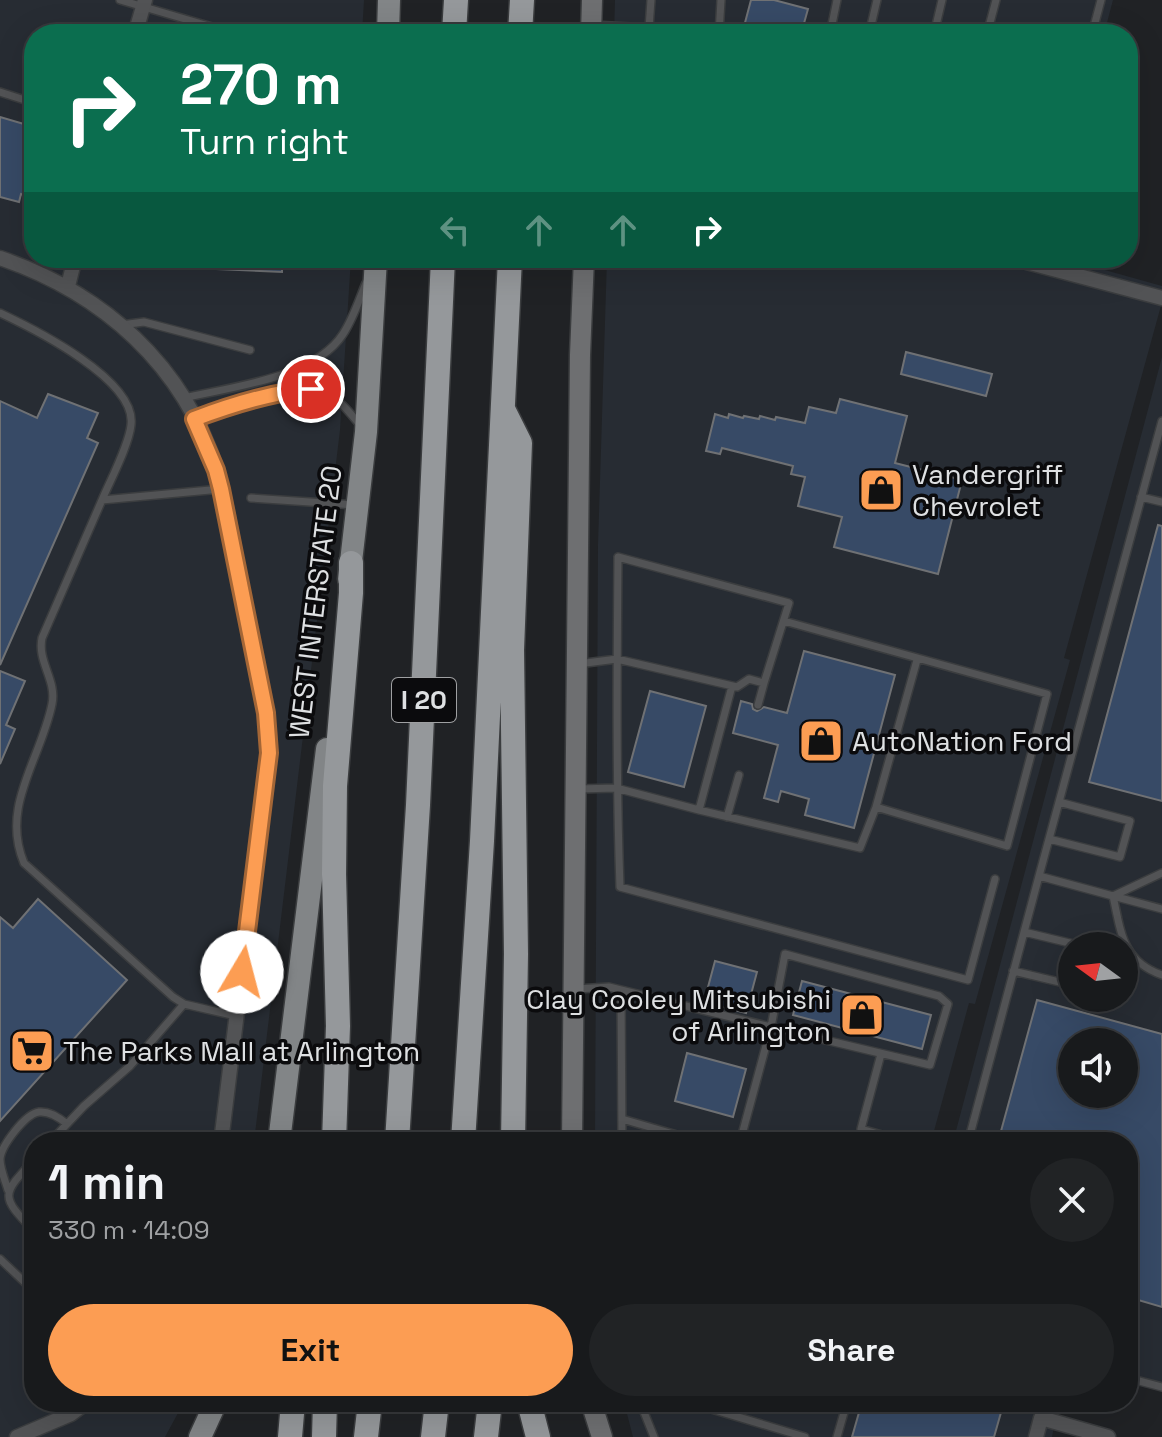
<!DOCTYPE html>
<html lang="en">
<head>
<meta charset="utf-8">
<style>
	body { margin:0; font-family:"Space Grotesk",sans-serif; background:#212325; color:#f1f3f6; height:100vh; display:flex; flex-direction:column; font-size:30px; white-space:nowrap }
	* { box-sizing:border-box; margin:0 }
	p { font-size:26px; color:#9fa1a3 }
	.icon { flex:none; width:44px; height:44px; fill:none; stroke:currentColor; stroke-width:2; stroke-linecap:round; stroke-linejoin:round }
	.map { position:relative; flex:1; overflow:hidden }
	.details { position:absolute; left:24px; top:1132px; width:1114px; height:280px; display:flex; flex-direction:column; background:#181a1c; border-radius:32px; box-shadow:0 8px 32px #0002,0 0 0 2px #36383b }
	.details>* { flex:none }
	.hud { position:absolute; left:24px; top:24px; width:1114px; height:244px; border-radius:32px; box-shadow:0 8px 32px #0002,0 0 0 2px #36383b; background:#0b6e4f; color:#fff; overflow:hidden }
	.needle { width:52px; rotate:285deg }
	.fabs { position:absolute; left:1058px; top:932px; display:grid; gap:16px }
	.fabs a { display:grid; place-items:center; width:80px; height:80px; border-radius:50%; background:#181a1c; box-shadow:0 8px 32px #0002,0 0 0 2px #36383b; font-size:40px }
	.pin { position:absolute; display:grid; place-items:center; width:68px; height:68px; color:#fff; margin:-34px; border:4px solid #fff; border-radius:50%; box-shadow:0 2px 8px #0007 }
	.me { position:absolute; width:88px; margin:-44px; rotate:8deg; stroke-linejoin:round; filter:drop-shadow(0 0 6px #0008) }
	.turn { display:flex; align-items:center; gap:28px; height:168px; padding:0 24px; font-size:36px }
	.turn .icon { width:104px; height:104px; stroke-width:2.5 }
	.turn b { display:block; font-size:56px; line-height:68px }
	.lanes { display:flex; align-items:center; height:76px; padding:0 24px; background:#0003; justify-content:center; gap:40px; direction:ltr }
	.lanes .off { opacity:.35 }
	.round { display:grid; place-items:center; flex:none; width:84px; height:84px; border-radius:42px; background:#212325 }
	.summary { display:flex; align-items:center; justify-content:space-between; height:136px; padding:0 24px }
	h1 { font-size:48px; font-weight:600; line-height:60px }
	.action { display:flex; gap:16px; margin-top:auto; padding:16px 24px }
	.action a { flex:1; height:92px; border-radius:48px; background:#fc9d53; color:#111; font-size:32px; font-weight:600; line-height:92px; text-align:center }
	.action a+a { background:#212325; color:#f1f3f6 }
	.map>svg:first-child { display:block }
</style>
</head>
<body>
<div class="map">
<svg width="1162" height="1437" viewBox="0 0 1162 1437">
	<rect width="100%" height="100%" fill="#202225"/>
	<path fill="#272c33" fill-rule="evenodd" d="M0 0H364L362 34H34V258H351L340 430 254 1142H34V1402H184L165 1437H0Z
		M615 0H1113L1104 34H614Z
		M607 258H1062L1162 286V302L1064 658 1070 660 975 1004 969 1003 931 1142H595L598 545Z
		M1162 357V1388L1128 1379V1142H953ZM1072 946H1124V998H1072ZM1072 1042H1124V1094H1072Z
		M624 1402H1025L1057 1411 1052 1437H633Z"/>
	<path fill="#374a66" stroke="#6f7174" stroke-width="2" fill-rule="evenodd" d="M751 0H774L808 9 801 34H742Z
		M0 117 34 127 25 165 34 167V175L28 196 21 194 19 202 0 197Z
		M217 258H282V272L217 269Z
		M906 352 992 374 986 396 901 374Z
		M48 394 98 413 87 438 98 443 0 665V401L37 418Z
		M840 399 907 416 895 463 962 480 938 574 834 547 842 517 798 506 805 477 791 474 793 466 722 448 720 454 706 451 715 414 728 418 729 414 743 418 744 416 759 419 760 416 775 420 776 417 805 423 809 407 836 413Z
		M1158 525 1162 526V801L1089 782Z
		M804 651 895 675 854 828 805 815 809 799 781 791 778 802 764 798 778 745 733 733 741 701 752 704 753 709 757 711 764 707 787 713Z
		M0 671 25 681 6 725 15 729 0 764Z
		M650 691 706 706 684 787 628 772Z
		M38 899 127 980 0 1121V917L13 928Z
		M715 961 757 972 746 1013 704 1002Z
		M802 981 931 1015 922 1049 793 1015Z
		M1037 1000 1162 1034V1307L1128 1297V1142H998ZM1072 1042H1124V1094H1072Z
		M687 1053 746 1069 733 1117 675 1101Z
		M862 1402H1004L994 1437H852Z"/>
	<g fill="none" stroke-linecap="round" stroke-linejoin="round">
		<g stroke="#3b3d3f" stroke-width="10">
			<path id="service" d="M120 0 236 34
				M593 25 649 28 651 0
				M719 34 721 0
				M830 34 837 0
				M869 34 877 0
				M934 34 942 0
				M987 34 996 0
				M1092 34 1101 0
				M0 92 34 103
				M0 313C34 329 137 380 131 425 129 445 110 481 102 500
				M121 325 144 322 250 350
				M184 398C231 387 315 378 343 334 353 319 359 300 366 283
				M194 419C223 408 298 380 326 393 341 400 352 416 362 427
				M1162 421 1039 876 1113 896 1162 873
				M221 489 102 500 42 638C37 662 57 680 52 704 41 759 0 806 24 863L173 997 184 1004 236 1016
				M1141 497 1162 502
				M251 498 355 505
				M784 621 1047 694 1007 846 876 807
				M578 664 617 659 737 687 749 679 764 683 789 603 618 557C617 667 616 777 620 887L968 980 995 879
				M758 705 764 683
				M578 789 616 788 699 810 860 848 876 807 917 660
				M699 810 732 686
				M727 817 739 775
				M1049 839 1120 857 1130 821 1059 802
				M1162 909 1113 896C1121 932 1122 961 1162 975
				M1024 932 1082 946
				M785 954 939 996 948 1004 930 1065 771 1027Z
				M1013 971 1072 985
				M577 989 609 987 771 1027 740 1142
				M621 991 622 1142
				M881 1054 861 1129 906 1142
				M622 1119 701 1142
				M50 1142 84 1106 130 1066 184 1004
				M968 1142 1039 876
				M34 1160C1 1195 0 1196 34 1231
				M8 1190C5 1180 0 1169 0 1159 1 1146 25 1114 39 1112 49 1111 60 1118 67 1124
				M0 1259 34 1291
				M1128 1378 1162 1387
				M640 1402 654 1437
				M688 1402 805 1437
				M1041 1418 1046 1402
				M837 1437 847 1402"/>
		</g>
		<g stroke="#3b3d3f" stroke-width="17">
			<path id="minor" d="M135 34 145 0
				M0 258C103 293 184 365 217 471 228 508 233 547 241 585 252 640 266 696 269 753L221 1142
				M1011 258 1162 298
				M68 286 75 258
				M17 1437 71 1414 87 1402
				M1036 1437 1041 1418 1108 1437"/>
		</g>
		<g stroke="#3b3d3f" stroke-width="23">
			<path id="secondary" d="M591 34 592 0
				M572 1142 580 355 584 258
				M591 1402 602 1437"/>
		</g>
		<g stroke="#3b3d3f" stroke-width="25">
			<path id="primary" d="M388 34 389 0
				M349 579 366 432 376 258
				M279 1142 327 749
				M200 1437 216 1402"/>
		</g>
		<g stroke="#3b3d3f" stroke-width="27">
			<path id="motorway" d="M454 34 456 0
				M520 34 522 0
				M504 411 520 443 512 650 516 954 513 1142
				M334 1142 338 1026 334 874 335 786 351 593V563
				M397 1142 418 805 443 258
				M463 1142 482 841 510 258
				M529 1402 538 1437
				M290 1437 293 1402
				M324 1437 325 1402
				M366 1437 370 1402
				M433 1437 437 1402
				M486 1437 490 1402"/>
		</g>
		<use href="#service" stroke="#525355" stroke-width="7"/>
		<use href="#minor" stroke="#525355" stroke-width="14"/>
		<use href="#secondary" stroke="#6e6f71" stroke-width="20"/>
		<use href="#primary" stroke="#828587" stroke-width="22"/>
		<use href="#motorway" stroke="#95989b" stroke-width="24"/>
	</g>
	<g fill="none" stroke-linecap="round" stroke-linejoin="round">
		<g stroke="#a46636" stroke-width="20">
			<path id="route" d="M242 972 266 777 269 753 266 713 221 489 216 470 194 419C231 405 271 392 311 389"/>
		</g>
		<use href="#route" stroke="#fc9d53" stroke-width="14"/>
	</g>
	<defs>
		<g id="shop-square" transform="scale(2.3)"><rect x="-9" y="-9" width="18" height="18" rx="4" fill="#fc9d53" stroke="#0b0b0d"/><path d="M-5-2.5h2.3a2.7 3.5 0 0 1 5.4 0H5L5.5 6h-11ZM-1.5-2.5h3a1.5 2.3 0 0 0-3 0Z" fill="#111"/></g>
		<g id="supermarket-square" transform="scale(2.3)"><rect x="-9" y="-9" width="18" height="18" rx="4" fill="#fc9d53" stroke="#0b0b0d"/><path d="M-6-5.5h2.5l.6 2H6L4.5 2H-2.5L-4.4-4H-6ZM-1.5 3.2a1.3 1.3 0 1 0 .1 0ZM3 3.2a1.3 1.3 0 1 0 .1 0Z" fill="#111"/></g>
	</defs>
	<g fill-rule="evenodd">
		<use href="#shop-square" x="881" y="490"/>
		<use href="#shop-square" x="821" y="741"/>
		<use href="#shop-square" x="862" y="1015"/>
		<use href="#supermarket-square" x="32" y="1051"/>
	</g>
	<g text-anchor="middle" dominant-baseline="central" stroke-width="7" stroke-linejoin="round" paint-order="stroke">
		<rect fill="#0b0b0d" stroke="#9fa0a2" stroke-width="2" x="392" y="678" width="64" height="44" rx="6"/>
		<g font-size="26" font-weight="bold" fill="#dee0e2">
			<text x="424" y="700">I 20</text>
		</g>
		<g font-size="28" fill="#dee0e2" stroke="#0b0b0d" text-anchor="start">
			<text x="912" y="474">Vandergriff<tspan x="912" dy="32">Chevrolet</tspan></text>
			<text x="852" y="741">AutoNation Ford</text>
			<text x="831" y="999" text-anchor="end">Clay Cooley Mitsubishi<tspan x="831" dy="32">of Arlington</tspan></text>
			<text x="63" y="1051">The Parks Mall at Arlington</text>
		</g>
		<g font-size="28" fill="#dee0e2" stroke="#0b0b0d">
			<text transform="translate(315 602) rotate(-83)">WEST INTERSTATE 20</text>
		</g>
	</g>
</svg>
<div class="fabs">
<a><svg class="needle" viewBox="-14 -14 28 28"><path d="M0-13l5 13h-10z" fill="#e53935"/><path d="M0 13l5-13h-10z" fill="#9fa1a3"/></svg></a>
<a><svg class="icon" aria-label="sound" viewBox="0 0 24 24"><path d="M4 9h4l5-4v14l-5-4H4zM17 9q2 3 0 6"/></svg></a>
</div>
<div class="pin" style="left:311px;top:389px;background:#d93025"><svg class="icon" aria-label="arrive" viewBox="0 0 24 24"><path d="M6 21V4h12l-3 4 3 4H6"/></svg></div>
<svg class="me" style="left:242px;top:972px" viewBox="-20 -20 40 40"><circle r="19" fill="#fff"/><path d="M0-13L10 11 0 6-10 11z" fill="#fc9d53"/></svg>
<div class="hud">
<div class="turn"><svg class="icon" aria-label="right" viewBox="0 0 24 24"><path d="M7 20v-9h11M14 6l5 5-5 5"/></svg><div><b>270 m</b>Turn right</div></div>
<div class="lanes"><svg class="icon off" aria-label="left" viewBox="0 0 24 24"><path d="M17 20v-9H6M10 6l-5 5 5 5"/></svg><svg class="icon off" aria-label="ahead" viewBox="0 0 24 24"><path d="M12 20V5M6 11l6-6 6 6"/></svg><svg class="icon off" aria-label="ahead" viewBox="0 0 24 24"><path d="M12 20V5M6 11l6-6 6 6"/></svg><svg class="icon" aria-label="right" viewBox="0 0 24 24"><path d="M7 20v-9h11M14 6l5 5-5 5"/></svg></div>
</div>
<section class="details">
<div class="summary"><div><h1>1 min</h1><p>330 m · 14:09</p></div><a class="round"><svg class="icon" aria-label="close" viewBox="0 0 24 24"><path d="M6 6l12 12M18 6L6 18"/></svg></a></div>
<div class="action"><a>Exit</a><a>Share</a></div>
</section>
</div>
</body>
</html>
